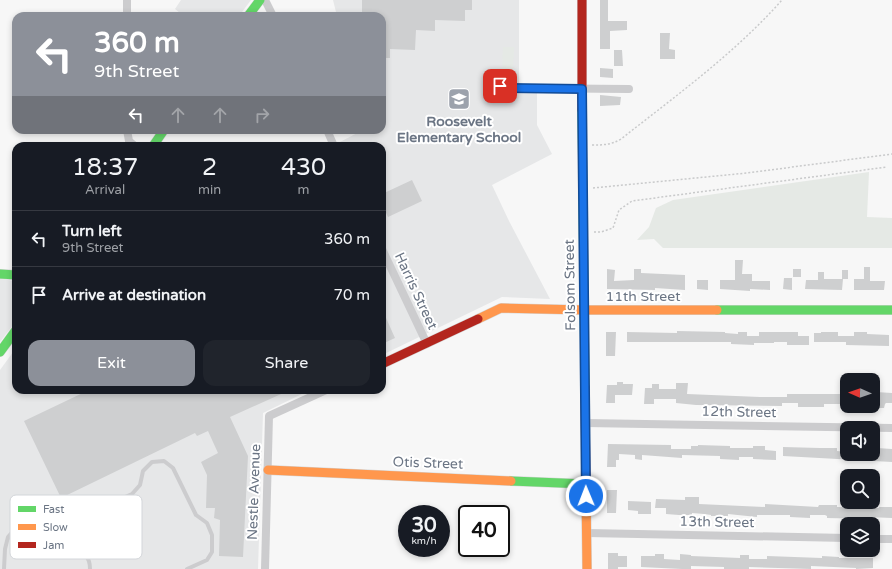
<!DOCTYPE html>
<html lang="en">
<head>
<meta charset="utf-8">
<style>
	body { margin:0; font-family:"Varela Round",sans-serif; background:#20242c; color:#f1f3f6; height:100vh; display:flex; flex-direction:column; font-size:15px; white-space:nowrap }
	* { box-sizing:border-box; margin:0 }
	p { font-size:13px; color:#9ea1a6 }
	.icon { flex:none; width:22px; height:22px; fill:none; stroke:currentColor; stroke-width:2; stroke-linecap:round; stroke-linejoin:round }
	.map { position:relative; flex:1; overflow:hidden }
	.panel { position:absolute; left:12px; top:142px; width:374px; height:252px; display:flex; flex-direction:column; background:#171b24; border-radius:12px; box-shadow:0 2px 6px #0003 }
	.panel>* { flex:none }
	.guide { position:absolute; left:12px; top:12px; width:374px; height:122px; border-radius:12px; box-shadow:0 2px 6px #0003; background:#8c9099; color:#fff; overflow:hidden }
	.needle { width:26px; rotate:272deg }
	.tools { position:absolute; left:840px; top:373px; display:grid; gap:8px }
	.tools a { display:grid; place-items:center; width:40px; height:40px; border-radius:8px; background:#171b24; box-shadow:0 2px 6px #0003; font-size:20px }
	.speed { position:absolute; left:398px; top:505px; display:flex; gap:8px; font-size:20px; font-weight:700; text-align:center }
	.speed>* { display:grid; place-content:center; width:52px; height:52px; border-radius:50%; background:#171b24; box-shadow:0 2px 6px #0003; line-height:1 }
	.speed small { font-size:10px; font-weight:400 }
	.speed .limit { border:2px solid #111; border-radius:6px; background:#fff; color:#111 }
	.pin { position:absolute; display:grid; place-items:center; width:34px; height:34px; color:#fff; margin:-17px; border-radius:8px; box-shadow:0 2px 6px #0006 }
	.me { position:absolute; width:44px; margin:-22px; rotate:359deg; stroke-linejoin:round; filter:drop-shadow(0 0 3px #0008) }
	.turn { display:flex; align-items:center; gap:14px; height:84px; padding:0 16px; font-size:18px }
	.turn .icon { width:52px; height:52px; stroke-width:2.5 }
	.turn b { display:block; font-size:28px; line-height:34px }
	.lanes { display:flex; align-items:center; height:38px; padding:0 16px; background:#0003; justify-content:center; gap:20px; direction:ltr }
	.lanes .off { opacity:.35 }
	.eta { display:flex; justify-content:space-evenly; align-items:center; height:68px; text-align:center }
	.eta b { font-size:24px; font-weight:600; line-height:28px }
	.cta { display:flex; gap:8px; margin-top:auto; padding:8px 16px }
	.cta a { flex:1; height:46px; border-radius:12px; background:#8c9099; color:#fff; font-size:16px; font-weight:600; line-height:46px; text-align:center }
	.cta a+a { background:#20242c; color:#f1f3f6 }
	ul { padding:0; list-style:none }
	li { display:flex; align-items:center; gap:12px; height:56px; padding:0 16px; border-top:1px solid #363941 }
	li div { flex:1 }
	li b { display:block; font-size:15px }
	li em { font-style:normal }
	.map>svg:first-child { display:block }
</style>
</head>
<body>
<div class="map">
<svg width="892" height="569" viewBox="0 0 892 569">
	<rect width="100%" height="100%" fill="#f7f7f7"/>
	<path fill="#e6e7e8" d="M181 0H251L239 16H184L175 9Z
		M333 0H519V89L537 90V125L552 154 492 185 509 221 550 299 502 297 382 355V146H336L338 143 363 130H382V16H337Z
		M0 279 16 281V321L0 342Z
		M16 348V390H310L263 413 258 569H0V370Z"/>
	<path fill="#e5e9e5" d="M503 47H514L513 71 502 70Z
		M869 172 867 217 892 218V248H663L654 239 637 240 649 227 656 208 673 200Z"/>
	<path fill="#cecfd0" d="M362 0H472V10H465V21L435 20V31L416 30 415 50 390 49V58H382V16H362Z
		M600 0H608V21H627V30L610 31V49H600Z
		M660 33H670L669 49 675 50V59H660Z
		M614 50H622L623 66H614Z
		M600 68 613 69V78L600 77Z
		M600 95 621 97 620 105 600 106Z
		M412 180 422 201 388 217 382 204V194Z
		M735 260H743L742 274H752V281H770V290L750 289V291L720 289V280H735Z
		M864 267H870V281H885L884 290H854V279H864Z
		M607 269 615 270 614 281 634 280V269H641V273L685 275V290L655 288V290L607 289Z
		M793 269H801V277H793Z
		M842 270H848V279H843L842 290 805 289 806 280H818V272H824V279H842Z
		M784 278H792V290L783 289Z
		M697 280H708V290L697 289Z
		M382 309 395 338 382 344Z
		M677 331 725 332V333L738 334V332H747V336H759V332H798V336H809V345H787V342H774V343H754V345L731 344V342H627V332L677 333Z
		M606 332H616L615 356H606Z
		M821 332H838V336H854V332H867V334L889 335V346L846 345V342H814V333H821Z
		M617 382H623V384H633L632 395H615V403H606L607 385H617Z
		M676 383H688L687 394 760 397H787V394H847V404H824V407H798V403H782V406L696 405 676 403V399H654V404H644L645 388H652V384H659V389H676Z
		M89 390H290L230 417 248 456 243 557 219 556 220 520 214 518 215 508H206L207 475 201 462 218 453 208 431 197 436 195 433 61 498 24 421Z
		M876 392 892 393V403H886L885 404 884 408H875Z
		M608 444 671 445V449H691V446H698V445L730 446V448H753V446H765V450L776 451V460L753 459V457H739V460L720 459V456L682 455V458L642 455V460L635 459V455L619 454V460H616V467H607Z
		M783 447 820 448H837V451L847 452V454H877V448L892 449V462L783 456Z
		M607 490H617L616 513H607Z
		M685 497H699V504L765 507V504L818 507 819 505H837V507L879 508V507H892V518L868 517V519L827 518V516L825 515H810V518L790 517V515H757V517L728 514V516H711V515L704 514 692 513V515H679L666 514V508H655L656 499 685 500Z
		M628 501 651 502V514H638V511L628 510Z
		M608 553H618V556H627V567H618V569H608Z
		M655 554H664V559L680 560V554L691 555V556L740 558V555H749V559H767V556L822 558V556L839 557V558H873V568L856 569V568L811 566V569L749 567V569H724V567L691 566V569H682L641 567V556H655Z"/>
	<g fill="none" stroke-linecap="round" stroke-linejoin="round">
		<g stroke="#d4d5d5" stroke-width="10">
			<path id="fast" d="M248 16 260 0
				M582 110 585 387
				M153 146 164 130
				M0 274 16 275
				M717 310H892
				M0 352 16 330
				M511 481 586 484"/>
		</g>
		<g stroke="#d4d5d5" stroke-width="10">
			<path id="slow" d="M478 319 501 308 585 310H717
				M268 470 511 481
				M586 490 587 569"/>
		</g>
		<g stroke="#d4d5d5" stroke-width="10">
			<path id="jam" d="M582 0V110
				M382 364 478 319
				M585 387 586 490"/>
		</g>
		<path stroke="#c9cacb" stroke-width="1.5" stroke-dasharray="2 2" stroke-linecap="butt" d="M592 145C603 145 611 145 621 139 677 95 735 53 782 0
			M593 188 747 173 892 154
			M594 232H601L613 228 619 210 632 201 887 167"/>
		<path stroke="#ccccce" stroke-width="4" d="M8 537C24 540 25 531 37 529 47 528 65 531 73 538 78 541 81 547 84 552 88 559 90 561 90 569
			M4 569 5 549 8 537 20 523 41 517 74 519 132 494 140 485 143 471 152 462 164 461 173 468 196 515 207 523 212 535V552L207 560 187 569"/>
		<path stroke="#ccccce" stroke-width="8" d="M127 0V16
			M265 0 273 16
			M500 86 504 88 629 89
			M127 130 129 141 135 146
			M327 130 334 146
			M382 249 427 344
			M586 423 892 428
			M587 533 847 538
			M873 539H892
			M265 569 269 416 326 390"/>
		<use href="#fast" stroke="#63d668" stroke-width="9"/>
		<use href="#slow" stroke="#ff974d" stroke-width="9"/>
		<use href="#jam" stroke="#b3261e" stroke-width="9"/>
	</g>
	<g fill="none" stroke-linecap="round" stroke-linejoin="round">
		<g stroke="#114b97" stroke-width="10">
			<path id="route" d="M500 86 504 88 582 89 586 496"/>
		</g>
		<use href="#route" stroke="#1a73e8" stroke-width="7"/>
	</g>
	<defs>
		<g id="school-square" transform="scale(1.15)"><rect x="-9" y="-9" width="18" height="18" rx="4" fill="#9ca2ac" stroke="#fff"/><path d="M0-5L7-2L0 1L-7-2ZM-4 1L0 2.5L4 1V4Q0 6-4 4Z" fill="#fff"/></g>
	</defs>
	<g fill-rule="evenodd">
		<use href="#school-square" x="459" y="99"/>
	</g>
	<g text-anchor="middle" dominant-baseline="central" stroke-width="4" stroke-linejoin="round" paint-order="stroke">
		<g font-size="14" font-weight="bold" fill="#6b7584" stroke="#fff">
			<text x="459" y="121">Roosevelt<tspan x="459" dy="16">Elementary School</tspan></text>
		</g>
		<g font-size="14" fill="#6b7584" stroke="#fff">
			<text transform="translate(570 285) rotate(-91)">Folsom Street</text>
			<text transform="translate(416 291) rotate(65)">Harris Street</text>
			<text x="643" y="296">11th Street</text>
			<text transform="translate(739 412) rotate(1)">12th Street</text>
			<text transform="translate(428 463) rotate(2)">Otis Street</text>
			<text transform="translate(254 492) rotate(-88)">Nestle Avenue</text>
			<text transform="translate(717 522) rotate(1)">13th Street</text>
		</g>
	</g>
	<rect x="10" y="495" width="132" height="64" rx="6" fill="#fff" stroke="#d3d6da" stroke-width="1"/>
	<rect x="18" y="506" width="18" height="6" fill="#63d668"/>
	<rect x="18" y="524" width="18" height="6" fill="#ff974d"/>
	<rect x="18" y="542" width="18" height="6" fill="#b3261e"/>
	<g font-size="11" fill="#6b7584">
		<text x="43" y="513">Fast</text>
		<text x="43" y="531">Slow</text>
		<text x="43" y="549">Jam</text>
	</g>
</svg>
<div class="tools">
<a><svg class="needle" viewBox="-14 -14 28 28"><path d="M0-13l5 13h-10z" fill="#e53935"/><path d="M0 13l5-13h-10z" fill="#9ea1a6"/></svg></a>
<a><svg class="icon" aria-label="sound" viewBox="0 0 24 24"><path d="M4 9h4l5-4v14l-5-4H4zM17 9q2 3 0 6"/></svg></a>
<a><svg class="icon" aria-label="search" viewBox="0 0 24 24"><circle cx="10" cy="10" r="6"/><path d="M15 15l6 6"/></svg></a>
<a><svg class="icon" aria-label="layers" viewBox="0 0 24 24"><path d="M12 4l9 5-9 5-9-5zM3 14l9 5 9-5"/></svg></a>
</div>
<div class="speed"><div>30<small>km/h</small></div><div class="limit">40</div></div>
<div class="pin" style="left:500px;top:86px;background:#d93025"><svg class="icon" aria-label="arrive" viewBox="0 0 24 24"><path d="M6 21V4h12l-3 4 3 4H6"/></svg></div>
<svg class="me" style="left:586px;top:496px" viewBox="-20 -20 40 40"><circle r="17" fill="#1a73e8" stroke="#fff" stroke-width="3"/><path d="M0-11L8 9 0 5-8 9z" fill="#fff"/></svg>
<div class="guide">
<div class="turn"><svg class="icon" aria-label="left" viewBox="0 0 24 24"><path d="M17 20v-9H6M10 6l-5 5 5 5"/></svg><div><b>360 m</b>9th Street</div></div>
<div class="lanes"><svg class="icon" aria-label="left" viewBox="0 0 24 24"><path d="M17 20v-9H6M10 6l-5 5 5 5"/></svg><svg class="icon off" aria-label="ahead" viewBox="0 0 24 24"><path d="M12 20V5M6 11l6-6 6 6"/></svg><svg class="icon off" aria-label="ahead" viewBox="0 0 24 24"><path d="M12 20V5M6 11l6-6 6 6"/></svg><svg class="icon off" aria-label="right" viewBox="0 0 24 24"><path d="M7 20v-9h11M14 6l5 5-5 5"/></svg></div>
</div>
<section class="panel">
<div class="eta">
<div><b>18:37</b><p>Arrival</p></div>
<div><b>2</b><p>min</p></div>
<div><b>430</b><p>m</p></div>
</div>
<ul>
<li><svg class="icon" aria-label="left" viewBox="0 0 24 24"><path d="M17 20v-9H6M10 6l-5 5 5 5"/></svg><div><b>Turn left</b><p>9th Street</p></div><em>360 m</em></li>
<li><svg class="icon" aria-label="arrive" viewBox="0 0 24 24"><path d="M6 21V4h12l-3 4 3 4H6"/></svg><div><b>Arrive at destination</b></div><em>70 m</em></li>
</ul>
<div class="cta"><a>Exit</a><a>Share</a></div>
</section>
</div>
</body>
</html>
